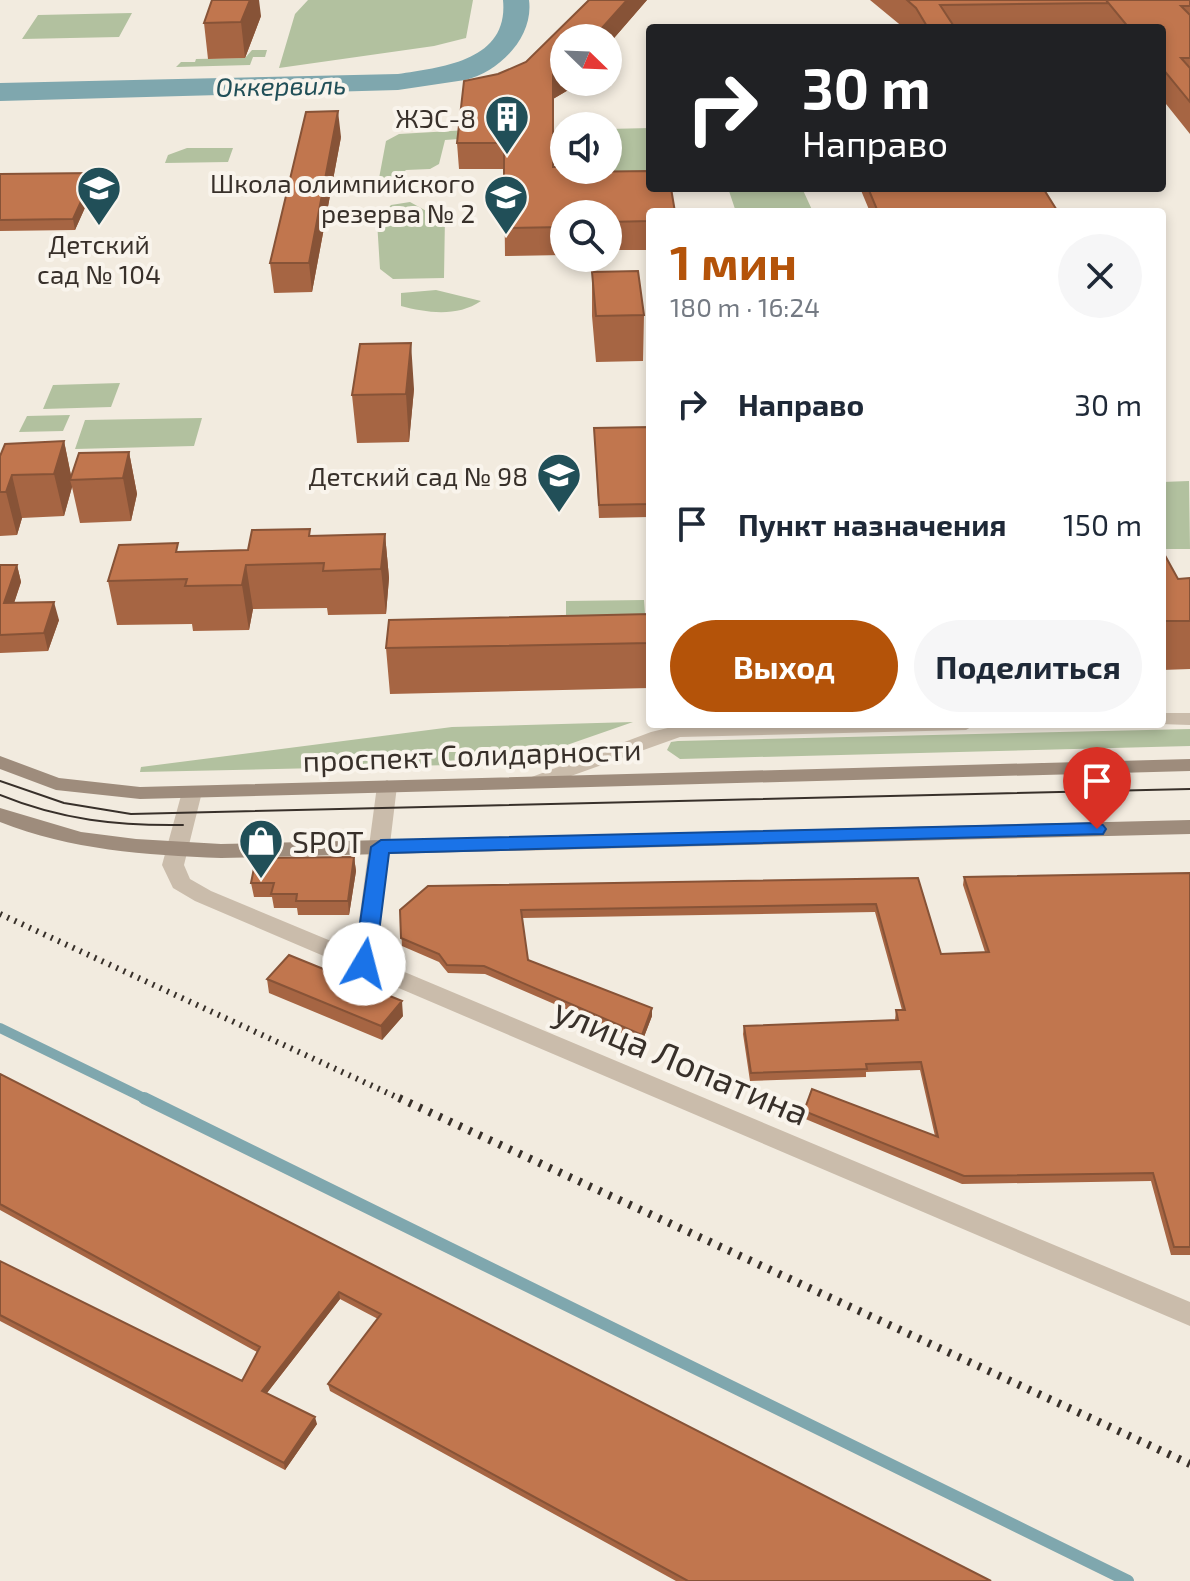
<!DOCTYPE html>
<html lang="ru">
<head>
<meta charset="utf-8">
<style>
	body { margin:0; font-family:"Exo 2",sans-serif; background:#f6f6f7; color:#1f2937; height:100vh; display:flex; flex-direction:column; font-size:30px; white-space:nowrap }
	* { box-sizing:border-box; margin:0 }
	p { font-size:26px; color:#747a83 }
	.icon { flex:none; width:44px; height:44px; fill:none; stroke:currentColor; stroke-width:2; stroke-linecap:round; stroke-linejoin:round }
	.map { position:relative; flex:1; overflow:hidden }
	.sheet { position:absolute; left:646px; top:208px; width:520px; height:520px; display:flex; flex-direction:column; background:#fff; border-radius:8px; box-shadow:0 4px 12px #0003 }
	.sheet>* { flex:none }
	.guide { position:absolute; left:646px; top:24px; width:520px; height:168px; border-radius:8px; box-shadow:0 4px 12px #0003; background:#202124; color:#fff; overflow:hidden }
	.needle { width:52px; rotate:113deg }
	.controls { position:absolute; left:550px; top:24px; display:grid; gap:16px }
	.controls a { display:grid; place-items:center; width:72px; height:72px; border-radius:50%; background:#fff; box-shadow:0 4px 12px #0003; font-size:40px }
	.pin { position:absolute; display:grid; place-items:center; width:68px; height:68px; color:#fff; margin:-82px -34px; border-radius:50% 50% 50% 0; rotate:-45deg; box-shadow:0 0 8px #0007 }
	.pin .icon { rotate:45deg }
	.me { position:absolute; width:88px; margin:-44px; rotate:8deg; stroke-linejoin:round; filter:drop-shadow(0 0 6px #0008) }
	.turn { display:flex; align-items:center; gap:28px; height:168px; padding:0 24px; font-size:36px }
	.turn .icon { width:104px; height:104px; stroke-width:2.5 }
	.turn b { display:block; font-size:56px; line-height:68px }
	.round { display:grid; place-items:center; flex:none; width:84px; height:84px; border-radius:42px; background:#f6f6f7 }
	.overview { display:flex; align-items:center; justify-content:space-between; height:136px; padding:0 24px }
	h1 { font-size:48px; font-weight:700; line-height:60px; color:#b45309 }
	.button { display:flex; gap:16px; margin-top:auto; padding:16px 24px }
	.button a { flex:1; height:92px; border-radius:48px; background:#b45309; color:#fff; font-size:32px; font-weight:700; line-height:92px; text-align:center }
	.button a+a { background:#f6f6f7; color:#1f2937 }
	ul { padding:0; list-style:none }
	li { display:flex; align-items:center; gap:24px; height:120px; padding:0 24px }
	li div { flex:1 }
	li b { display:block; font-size:30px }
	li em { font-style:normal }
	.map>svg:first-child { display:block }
</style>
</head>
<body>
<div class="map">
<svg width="1190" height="1581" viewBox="0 0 1190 1581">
	<rect width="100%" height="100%" fill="#f2ebdf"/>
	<path fill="#b2c19f" d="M308 0H473L466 38 434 46 279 68 295 14Z
		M132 13 119 37 22 39 38 15Z
		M252 50H267L265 57H253L250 65 176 67 181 62H195L196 59 245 58Z
		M650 128V171L571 174 573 170H608V129Z
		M468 130 473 138 445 140 439 164 430 169 406 170 388 188 377 189 386 141 399 134Z
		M187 148H233L228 162 165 163 168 155Z
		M728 188H802L813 212H736Z
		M410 202 430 213 445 216 444 278 393 279 380 269 377 221 391 205Z
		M436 290 481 301C458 317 427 313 401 306V293Z
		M120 383 111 407 43 409 53 385Z
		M70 415 63 431 19 432 27 416Z
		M202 418 194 446 75 449 85 420Z
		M1189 481 1190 549H1162V482Z
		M644 600 646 628 566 629V601Z
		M633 722 541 754 495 764 140 772 141 767 452 727Z
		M1190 729V746L680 759 667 750 671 742 678 741Z"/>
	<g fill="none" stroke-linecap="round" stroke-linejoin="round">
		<path stroke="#7fa7ae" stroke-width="10" d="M0 1028 148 1100"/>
		<path stroke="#7fa7ae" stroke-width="12" d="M144 1098 1128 1581"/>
		<path fill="#7fa7ae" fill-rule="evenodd" d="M503 0H529C534 36 500 72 465 80L398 90 0 101V83L398 74C442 67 509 61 503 0Z"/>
		<path fill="#cabcab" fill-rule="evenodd" d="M1162 713H1190V725L1159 724H1162Z
			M976 724 966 730 680 737 543 786 536 788 526 782 529 778 651 732 680 725Z
			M387 780 397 786 376 960 1190 1302V1326L195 901 173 888 162 865 182 792 192 786 199 787 202 792 184 865 190 879 211 891 355 951 377 786Z"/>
		<path fill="#9e8c7c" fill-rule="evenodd" d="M0 756 59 778 140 787 1190 759V771L140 799 56 790 0 769Z
			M0 808 81 832 136 839 221 844 1190 820V834L221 858C145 855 71 850 0 822Z"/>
		<path stroke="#38302a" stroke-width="2" d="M0 781 64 803 131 814 1190 789
			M0 795C61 820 118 826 183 825"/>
		<path stroke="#38302a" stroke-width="6" stroke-dasharray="2 6" stroke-linecap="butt" d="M0 914 403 1100"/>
		<path stroke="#38302a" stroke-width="8" stroke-dasharray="3 8" stroke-linecap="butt" d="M399 1098 1190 1464"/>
	</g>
	<path fill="#a66543" d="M589 0H647L608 45 564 82H576L570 89 553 99V167L569 172 650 212V250H608V214H564V255L505 256 504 169H459L457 143 498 74 526 62Z
		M870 0H1190V134L1162 99V28H1105L1104 27V28H904Z
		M261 16 245 58 208 59 204 23Z
		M341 137 312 292 274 293 270 263Z
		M94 173 96 183 75 230 0 231V174Z
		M860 188H1043L1058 212H870Z
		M592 272 644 315 643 361 596 362 592 316Z
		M414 389 409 442 357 443 352 395Z
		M650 427V517L599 518 594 428Z
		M64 441 71 476 129 452 137 494 131 521 80 523 72 487 64 516 22 518 17 535 0 536V456Z
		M385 534 389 578 386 614 328 615 327 608 253 609 249 630 193 631 192 624 117 625 108 581 180 552 248 550 311 536Z
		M1162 550 1178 579 1190 578V669L1162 670Z
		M0 565H17L21 582 14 603 59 620 48 651 0 653Z
		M650 614V688L390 694 386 648Z
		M354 857 356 871 349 915H298L297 908H274L272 897H254L251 883Z
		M1190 873V1255H1171L1151 1181 962 1184 803 1118 804 1111 935 1136 920 1070 866 1072V1077L750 1081 743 1034 744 1026 895 1020 896 1010H902L875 912 522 918 528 960 652 1008V1016L642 1042 485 974 448 973 439 962 402 946 400 910 918 878 941 954 985 952 963 885 964 877Z
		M267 979 403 1016 382 1040 269 993Z
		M0 1074 991 1581H676L330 1391 328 1384 378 1319 340 1299 267 1393 317 1424 285 1470 0 1321V1261L242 1381 257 1352 0 1210Z"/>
	<path fill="#875337" d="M250 0H259L261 16 245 58 241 22Z
		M627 0H647L608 45V38H593Z
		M564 68V82H576L570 89 553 99V74Z
		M338 111 341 137 312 292 309 263Z
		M94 173 96 183 75 230 73 219Z
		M411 343 414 389 409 442 406 394Z
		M64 441 72 480H70L72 487 64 516 54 474Z
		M129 452 137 494 131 521 123 478Z
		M12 475 22 518 17 535 6 492Z
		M385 534 389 578 386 614 381 569Z
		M17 565 21 582 8 621 4 603Z
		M246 565 253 609 249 630 242 585Z
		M54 602 59 620 48 651 44 633Z
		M354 857 356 871 349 915 348 901Z
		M402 1001 403 1016 382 1040 381 1026Z
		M652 1008V1016L642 1042V1035Z
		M339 1292 340 1299 263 1398 262 1391Z
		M315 1417 317 1424 285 1470 284 1463Z"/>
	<path fill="#c1764e" stroke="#875337" stroke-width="2" d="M212 0H250L241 22 204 23Z
		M589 0H627L593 38H564V68L553 74V167H564V170H569V172L650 171V188H671L675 212H650V221L608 222V214H564V227L504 228V143H457L464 81 498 74 526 62Z
		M907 0H1106L1108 3 940 5 955 28H928L916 8Z
		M1106 0H1190V6H1181L1190 15V58H1181L1190 68V102L1162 68V28H1129Z
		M338 111 309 263H270L306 112Z
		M94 173 73 219 0 220V174Z
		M868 188H1043L1058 212H878Z
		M638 271 644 315 596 316 592 272Z
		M411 343 406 394 352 395 360 344Z
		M650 427V504L599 505 594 428Z
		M64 441 54 474 12 475 6 492H0V456L5 444Z
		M129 452 123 478 70 480 79 453Z
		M310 529 309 536 385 534 381 569 323 571 324 563 246 565 242 585 185 586 187 579 108 581 119 545 178 543 176 552 248 550 252 530Z
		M1162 550 1178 579 1190 578V621H1162Z
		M0 565H17L4 603 54 602 44 633 0 635Z
		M650 614V643L386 648 389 620Z
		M354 857 348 901H296L297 894H271L274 883H251L256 858Z
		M1190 873V1247H1174L1153 1173 964 1176 804 1111 812 1089 938 1137 921 1062 866 1064 867 1069 751 1073 744 1026 898 1020 896 1010H905L876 904 521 910 528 960 652 1008 642 1035 484 966 447 965 439 954 401 938 400 910 428 886 918 878 941 954 989 952 964 877Z
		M289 955 402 1001 381 1026 267 979Z
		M0 1074 991 1581H688L328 1384 381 1314 339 1292 262 1391 315 1417 284 1463 0 1315V1261L242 1381 260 1347 0 1204Z"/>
	<path fill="#1a73e8" stroke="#114b97" stroke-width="2" d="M1097 823 1103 825 1106 829 1103 834 389 853 375 964 372 969H357L354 964 371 847 381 840Z"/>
	<defs>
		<g id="building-pin" transform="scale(2.3)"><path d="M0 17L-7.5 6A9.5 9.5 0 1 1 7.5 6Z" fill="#214f58" stroke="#f9f4ec"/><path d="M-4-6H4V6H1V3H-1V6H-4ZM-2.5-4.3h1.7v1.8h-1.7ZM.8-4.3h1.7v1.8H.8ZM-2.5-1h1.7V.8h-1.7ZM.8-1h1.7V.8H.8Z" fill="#fff"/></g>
		<g id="school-pin" transform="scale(2.3)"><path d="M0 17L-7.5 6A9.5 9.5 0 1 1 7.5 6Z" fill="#214f58" stroke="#f9f4ec"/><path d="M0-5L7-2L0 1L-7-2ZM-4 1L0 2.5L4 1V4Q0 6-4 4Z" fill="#fff"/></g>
		<g id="shop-pin" transform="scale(2.3)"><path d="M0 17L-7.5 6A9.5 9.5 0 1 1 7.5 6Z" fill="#214f58" stroke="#f9f4ec"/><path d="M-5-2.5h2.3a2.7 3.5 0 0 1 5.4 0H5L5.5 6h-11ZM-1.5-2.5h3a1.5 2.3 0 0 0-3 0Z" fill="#fff"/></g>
	</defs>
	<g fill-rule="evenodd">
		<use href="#building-pin" x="507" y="117"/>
		<use href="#school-pin" x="99" y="188"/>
		<use href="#school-pin" x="506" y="197"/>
		<use href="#school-pin" x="559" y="475"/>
		<use href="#shop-pin" x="261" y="841"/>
	</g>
	<g text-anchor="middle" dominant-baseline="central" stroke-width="8" stroke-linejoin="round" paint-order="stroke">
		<g font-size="26" font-style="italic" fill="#214f58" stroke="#f9f4ec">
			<text transform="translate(281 85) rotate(-1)">Оккервиль</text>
		</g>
		<g font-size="26" fill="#38302a" stroke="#f9f4ec" text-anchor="end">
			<text x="476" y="117">ЖЭС-8</text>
			<text x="475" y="182">Школа олимпийского<tspan x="475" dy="30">резерва № 2</tspan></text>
			<text x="99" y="243" text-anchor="middle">Детский<tspan x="99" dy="30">сад № 104</tspan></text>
			<text x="528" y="475">Детский сад № 98</text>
		</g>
		<g font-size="30" fill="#38302a" stroke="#f9f4ec">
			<text transform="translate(472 754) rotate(-2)">проспект Солидарности</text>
		</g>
		<g font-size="30" fill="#38302a" stroke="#f9f4ec" text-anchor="start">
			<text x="292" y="841">SPOT</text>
		</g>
		<g font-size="36" fill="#38302a" stroke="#f9f4ec">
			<text transform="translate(682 1060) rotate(23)">улица Лопатина</text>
		</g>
	</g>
</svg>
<div class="controls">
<a><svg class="needle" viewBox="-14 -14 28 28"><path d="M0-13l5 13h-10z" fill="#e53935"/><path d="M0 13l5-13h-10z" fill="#747a83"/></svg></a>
<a><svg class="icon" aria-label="sound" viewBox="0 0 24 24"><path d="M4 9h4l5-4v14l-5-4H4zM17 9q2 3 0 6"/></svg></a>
<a><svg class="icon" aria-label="search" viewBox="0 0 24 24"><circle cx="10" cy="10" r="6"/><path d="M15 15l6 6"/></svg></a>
</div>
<div class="pin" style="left:1097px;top:829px;background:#d93025"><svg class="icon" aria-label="arrive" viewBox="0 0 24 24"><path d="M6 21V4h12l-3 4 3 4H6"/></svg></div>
<svg class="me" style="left:364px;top:964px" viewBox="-20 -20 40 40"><circle r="19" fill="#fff"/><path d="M0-13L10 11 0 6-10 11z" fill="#1a73e8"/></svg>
<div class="guide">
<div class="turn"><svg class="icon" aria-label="right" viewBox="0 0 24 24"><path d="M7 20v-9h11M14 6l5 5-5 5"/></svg><div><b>30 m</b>Направо</div></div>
</div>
<section class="sheet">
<div class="overview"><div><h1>1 мин</h1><p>180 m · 16:24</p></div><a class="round"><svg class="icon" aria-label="close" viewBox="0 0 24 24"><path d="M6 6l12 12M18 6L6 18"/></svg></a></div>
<ul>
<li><svg class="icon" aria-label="right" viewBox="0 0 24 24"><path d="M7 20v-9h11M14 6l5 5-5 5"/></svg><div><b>Направо</b></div><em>30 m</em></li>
<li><svg class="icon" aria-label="arrive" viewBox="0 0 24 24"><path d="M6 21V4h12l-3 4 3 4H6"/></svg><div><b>Пункт назначения</b></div><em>150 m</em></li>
</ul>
<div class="button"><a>Выход</a><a>Поделиться</a></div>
</section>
</div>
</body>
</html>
